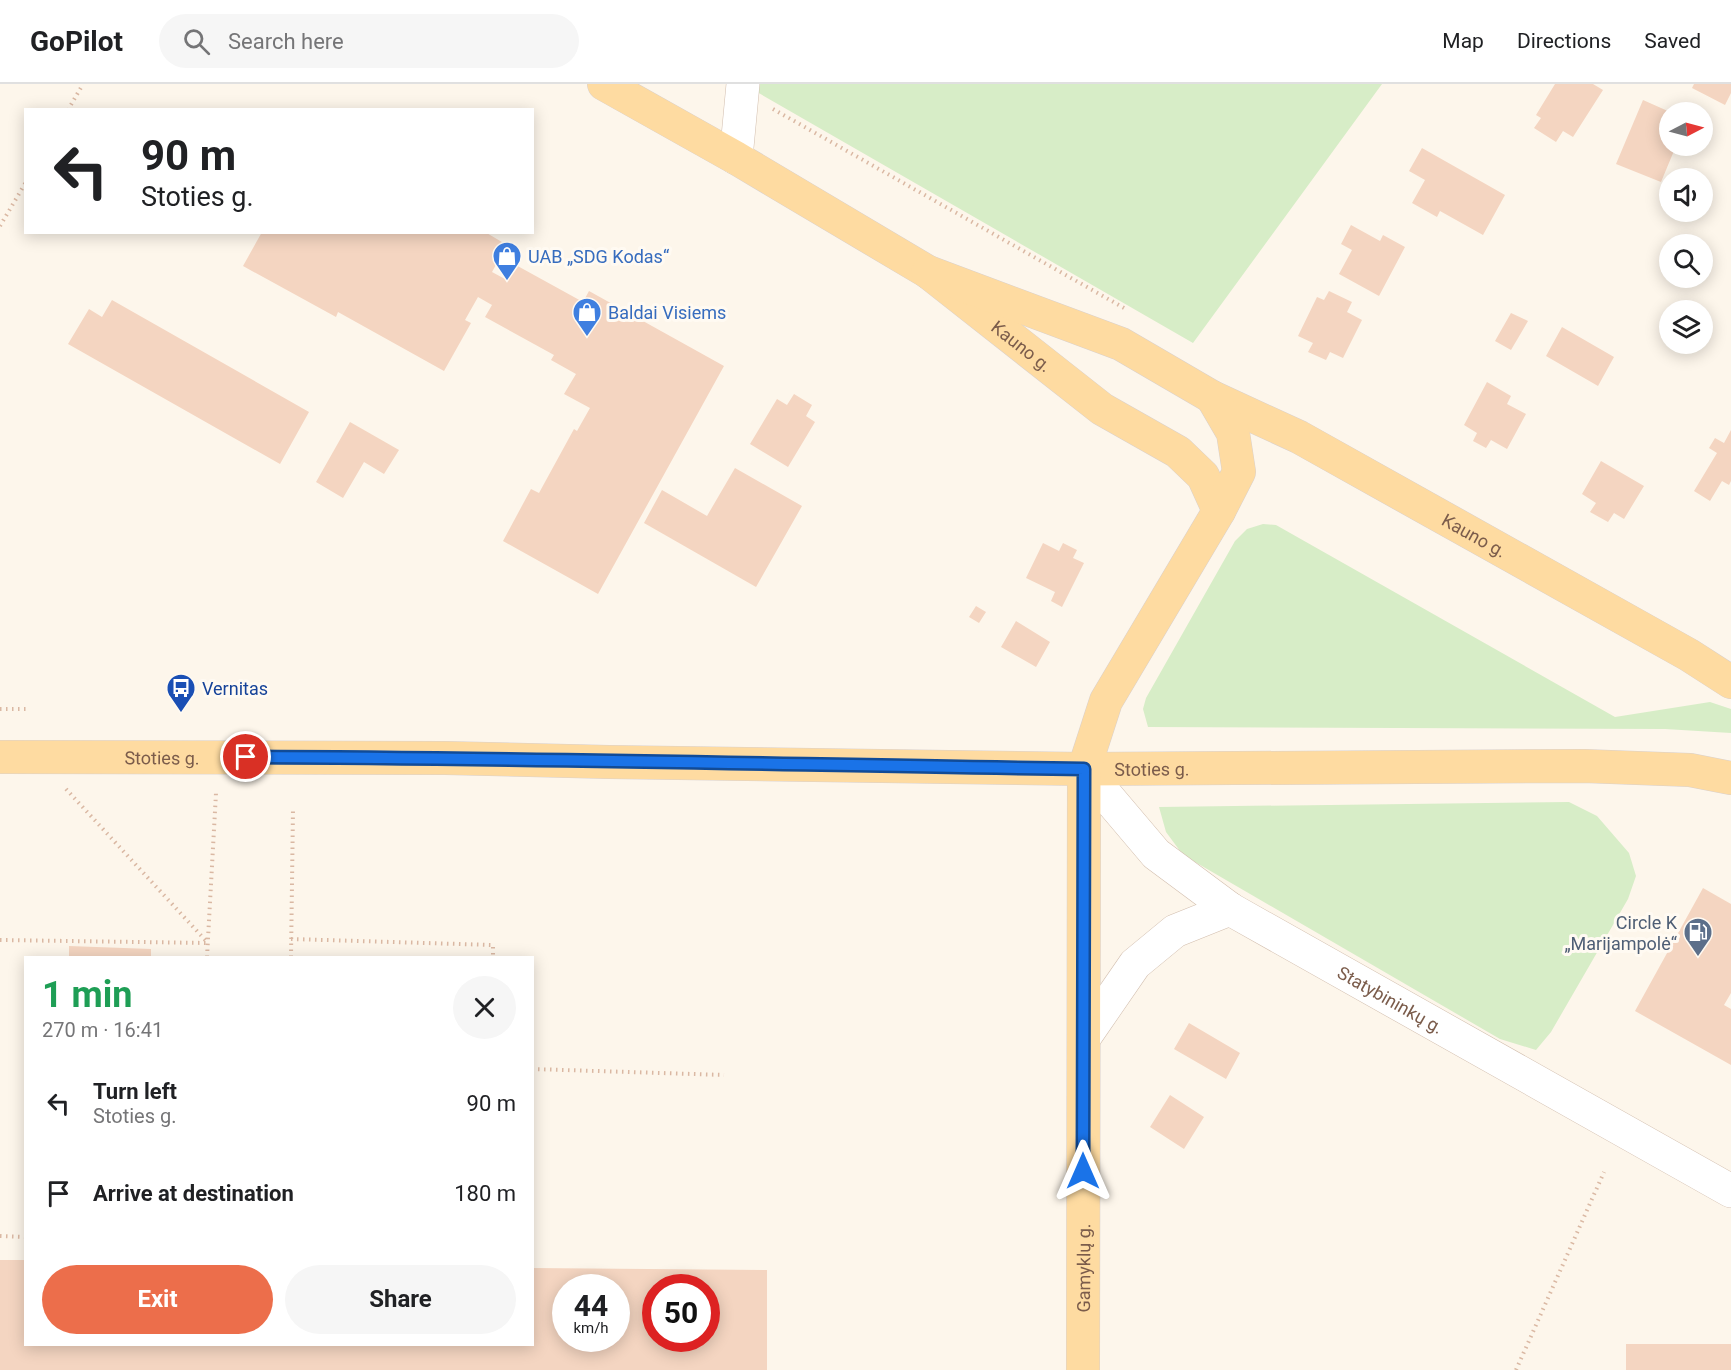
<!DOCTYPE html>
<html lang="en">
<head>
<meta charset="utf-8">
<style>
	body { margin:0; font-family:Roboto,sans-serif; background:#f6f6f6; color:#202124; height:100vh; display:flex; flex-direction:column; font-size:22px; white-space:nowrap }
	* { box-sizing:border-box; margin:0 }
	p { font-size:20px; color:#757577 }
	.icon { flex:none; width:33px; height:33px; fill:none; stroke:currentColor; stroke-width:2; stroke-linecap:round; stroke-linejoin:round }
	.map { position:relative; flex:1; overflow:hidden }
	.sheet { position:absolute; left:24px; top:872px; width:510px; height:390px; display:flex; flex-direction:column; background:#fff; border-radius:0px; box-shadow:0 3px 15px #0003 }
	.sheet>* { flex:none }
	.banner { position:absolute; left:24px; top:24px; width:510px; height:126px; border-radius:0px; box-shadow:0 3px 15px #0003; background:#fff; color:#202124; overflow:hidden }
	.needle { width:39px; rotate:84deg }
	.buttons { position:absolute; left:1659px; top:18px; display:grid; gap:12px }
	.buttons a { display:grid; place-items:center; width:54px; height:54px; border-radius:50%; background:#fff; box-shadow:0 3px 15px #0003; font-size:30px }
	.speed { position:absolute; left:552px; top:1190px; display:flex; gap:12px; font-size:30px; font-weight:700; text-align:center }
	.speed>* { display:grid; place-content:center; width:78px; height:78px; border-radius:50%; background:#fff; box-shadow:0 3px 15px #0003; line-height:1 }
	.speed small { font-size:15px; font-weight:400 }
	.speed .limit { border:9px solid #d22; background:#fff; color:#111 }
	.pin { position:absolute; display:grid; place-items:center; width:51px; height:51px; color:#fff; margin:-26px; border:3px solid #fff; border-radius:50%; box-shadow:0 2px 6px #0007 }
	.me { position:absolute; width:66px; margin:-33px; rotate:0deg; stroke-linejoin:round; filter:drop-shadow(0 0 4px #0008) }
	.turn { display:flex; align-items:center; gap:21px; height:126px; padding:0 18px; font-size:27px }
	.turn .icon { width:78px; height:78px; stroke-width:2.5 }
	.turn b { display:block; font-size:42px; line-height:51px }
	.round { display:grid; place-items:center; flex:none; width:63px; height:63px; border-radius:32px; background:#f6f6f6 }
	.headline { display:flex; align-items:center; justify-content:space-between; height:102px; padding:0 18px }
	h1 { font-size:36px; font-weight:700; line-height:45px; color:#1e9e55 }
	.primary-button { display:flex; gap:12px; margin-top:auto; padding:12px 18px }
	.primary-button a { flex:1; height:69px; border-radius:36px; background:#ec6e4b; color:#fff; font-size:24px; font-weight:700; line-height:69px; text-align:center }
	.primary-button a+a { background:#f6f6f6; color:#202124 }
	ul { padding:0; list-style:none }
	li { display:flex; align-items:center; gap:18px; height:90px; padding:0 18px }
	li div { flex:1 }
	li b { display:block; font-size:22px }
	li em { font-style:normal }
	header { display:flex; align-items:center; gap:36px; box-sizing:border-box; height:84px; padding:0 30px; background:#fff; border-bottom:2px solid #e0e0e0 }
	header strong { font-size:28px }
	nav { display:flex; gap:33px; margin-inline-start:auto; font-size:21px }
	.search { width:420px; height:54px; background:#f6f6f6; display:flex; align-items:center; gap:15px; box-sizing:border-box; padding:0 21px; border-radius:33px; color:#757577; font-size:22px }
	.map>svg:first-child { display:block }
</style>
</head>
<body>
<header>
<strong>GoPilot</strong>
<div class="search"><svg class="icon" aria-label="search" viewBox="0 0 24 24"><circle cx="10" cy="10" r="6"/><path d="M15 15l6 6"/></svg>Search here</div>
<nav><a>Map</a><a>Directions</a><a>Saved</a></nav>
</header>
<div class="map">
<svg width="1731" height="1286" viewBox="0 0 1731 1286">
	<rect width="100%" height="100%" fill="#fdf6eb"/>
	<path fill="#d7edc7" d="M743 0H1382L1193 259Z
		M1263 440 1276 441 1615 633 1710 618 1731 625V649L1665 645 1148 643 1143 625 1146 614 1235 457 1247 445Z
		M1569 718 1597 732 1629 769 1636 792 1628 815 1551 948 1536 966 1500 955 1183 771 1166 748 1159 723Z"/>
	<path fill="#f4d5c1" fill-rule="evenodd" d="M1555 0H1593L1603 6 1573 53 1563 47 1556 58 1534 44 1541 34 1536 31Z
		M1694 0H1731V9L1725 21 1692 4Z
		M1643 16 1670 28V62H1676L1661 98 1616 80Z
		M1422 64 1505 111 1483 151 1440 127 1437 133 1412 119 1425 96 1409 87Z
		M1351 141 1380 157 1383 151 1405 163 1379 212 1339 190 1352 166 1341 160Z
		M262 148H485L507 161 492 188 505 195 514 180 583 218 589 207 724 282 598 510 503 457 531 405 539 409 574 345 577 347 590 324 564 310 576 290 551 276 554 271 485 233 492 221 478 213 465 236 471 239 444 287 338 228 336 233 243 182Z
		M1329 207 1352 218 1347 228 1362 236 1343 274 1330 268 1326 276 1308 268 1313 259 1298 252 1317 213 1324 216Z
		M112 216 309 328 280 380 68 260 89 225 102 233Z
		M1511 229 1528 237 1511 266 1495 257Z
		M1562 243 1614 273 1598 302 1546 272Z
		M1487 298 1511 312 1507 320 1526 330 1507 365 1491 356 1486 364 1473 357 1477 349 1464 341Z
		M794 310 812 321 806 332 815 338 788 383 750 360 777 315 787 321Z
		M350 338 399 366 384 390 364 378 343 414 316 398Z
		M1731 346V397L1729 401 1722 397 1710 417 1694 407 1717 369 1709 364 1715 354 1724 359Z
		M1601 377 1644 402 1624 435 1614 429 1608 438 1590 428 1596 419 1582 410Z
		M735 384 802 422 756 503 644 439 662 406 707 432Z
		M1043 459 1059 467 1063 459 1077 466 1073 474 1084 479 1062 523 1051 517 1055 508 1026 494Z
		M976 522 986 528 979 539 969 533Z
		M1016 537 1050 558 1036 583 1001 563Z
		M1703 804 1731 820V909L1724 921 1731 925V981L1635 927Z
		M69 862 151 865V873H69Z
		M1189 939 1240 969 1226 995 1174 965Z
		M1170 1011 1204 1033 1184 1065 1150 1043Z
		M0 1176H26V1260H532V1184L767 1186V1286H0ZM566 1203H616V1254H566ZM656 1203H706V1254H656Z
		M1626 1260H1731V1286H1626Z"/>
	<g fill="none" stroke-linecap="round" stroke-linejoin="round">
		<g stroke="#d2beae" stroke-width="34">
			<g id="minor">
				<path d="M736 74 743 0"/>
				<path id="s1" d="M1084 685 1156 770 1230 825 1731 1107"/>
				<path d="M1084 954 1135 880 1175 847 1230 825"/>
			</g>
		</g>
		<g stroke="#dad1cd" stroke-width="34">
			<g id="major">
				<path id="s2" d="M604 0 736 74 928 188 1102 325 1178 368 1203 392 1219 427"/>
				<path id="s3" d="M928 188 1121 260 1212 313 1299 353 1689 571 1731 598"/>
				<path id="s4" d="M0 673 445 674 609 678 1084 685 1584 682 1690 686 1731 694"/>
				<path id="s5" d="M1083 1286 1084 685 1106 617 1219 427 1239 388 1233 349 1212 313"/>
			</g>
		</g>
		<path stroke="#dab8a3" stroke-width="4" stroke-dasharray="1.5 4.5" stroke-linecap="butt" d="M773 25 1124 224
			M68 26 83 0
			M0 142 26 98
			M0 625H26
			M66 705 208 859
			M291 855 493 861V873
			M0 856 207 859
			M207 873 216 709
			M291 873 293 726
			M532 985 724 991
			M0 1152 26 1153
			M1516 1286 1604 1088"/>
		<use href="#minor" stroke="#fff" stroke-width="33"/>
		<use href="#major" stroke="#fedba1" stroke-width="33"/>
	</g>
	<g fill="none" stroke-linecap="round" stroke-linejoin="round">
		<g stroke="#114b97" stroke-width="15">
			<path id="route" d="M246 673C525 674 805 681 1084 685L1083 1087"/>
		</g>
		<use href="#route" stroke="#1a73e8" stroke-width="10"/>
	</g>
	<defs>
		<g id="shop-pin" transform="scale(1.5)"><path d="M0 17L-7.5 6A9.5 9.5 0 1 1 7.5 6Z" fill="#3f7fe0" stroke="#fffaf2"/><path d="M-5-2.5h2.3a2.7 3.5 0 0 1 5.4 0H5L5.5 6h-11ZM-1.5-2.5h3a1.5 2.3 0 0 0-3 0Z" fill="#fff"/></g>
		<g id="bus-pin" transform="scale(1.5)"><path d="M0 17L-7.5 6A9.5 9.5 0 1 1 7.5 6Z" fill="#1a4fb4" stroke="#fffaf2"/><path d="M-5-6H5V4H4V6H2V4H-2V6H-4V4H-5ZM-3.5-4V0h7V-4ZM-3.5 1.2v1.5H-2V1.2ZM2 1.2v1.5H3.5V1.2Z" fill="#fff"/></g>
		<g id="fuel-pin" transform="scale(1.5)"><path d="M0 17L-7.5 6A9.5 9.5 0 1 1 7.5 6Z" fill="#5c6f8a" stroke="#fffaf2"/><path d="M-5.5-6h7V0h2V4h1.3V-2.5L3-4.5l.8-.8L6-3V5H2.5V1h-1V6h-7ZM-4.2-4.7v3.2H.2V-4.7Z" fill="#fff"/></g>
	</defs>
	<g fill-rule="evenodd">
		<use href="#shop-pin" x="507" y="172"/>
		<use href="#shop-pin" x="587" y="228"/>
		<use href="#bus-pin" x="181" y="604"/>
		<use href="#fuel-pin" x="1698" y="848"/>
	</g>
	<g text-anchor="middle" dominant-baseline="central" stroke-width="6" stroke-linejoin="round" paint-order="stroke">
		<g font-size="18" fill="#366cbe" stroke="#fffaf2" text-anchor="start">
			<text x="528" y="172">UAB „SDG Kodas“</text>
			<text x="608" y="228">Baldai Visiems</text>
		</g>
		<g font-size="18" fill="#7b5c4b" stroke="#fffaf2">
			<text stroke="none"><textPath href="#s2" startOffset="494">Kauno g.</textPath></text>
			<text stroke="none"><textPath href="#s3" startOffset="608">Kauno g.</textPath></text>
			<text stroke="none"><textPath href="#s4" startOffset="162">Stoties g.</textPath></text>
			<text stroke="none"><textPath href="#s4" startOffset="1152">Stoties g.</textPath></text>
			<text stroke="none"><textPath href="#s1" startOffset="388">Statybininkų g.</textPath></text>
			<text stroke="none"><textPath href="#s5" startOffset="102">Gamyklų g.</textPath></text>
		</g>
		<g font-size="18" fill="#164399" stroke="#fffaf2" text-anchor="start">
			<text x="202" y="604">Vernitas</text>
		</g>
		<g font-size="18" fill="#4e5e75" stroke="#fffaf2" text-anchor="end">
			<text x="1677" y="838">Circle K<tspan x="1677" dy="21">„Marijampolė“</tspan></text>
		</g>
	</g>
</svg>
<div class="buttons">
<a><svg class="needle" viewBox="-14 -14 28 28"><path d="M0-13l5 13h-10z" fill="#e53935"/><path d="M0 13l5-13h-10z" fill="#757577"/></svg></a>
<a><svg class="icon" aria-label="sound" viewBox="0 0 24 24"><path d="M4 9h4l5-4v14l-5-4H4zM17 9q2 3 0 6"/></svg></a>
<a><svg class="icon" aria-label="search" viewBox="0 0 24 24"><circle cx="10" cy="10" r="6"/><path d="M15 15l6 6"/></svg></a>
<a><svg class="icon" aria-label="layers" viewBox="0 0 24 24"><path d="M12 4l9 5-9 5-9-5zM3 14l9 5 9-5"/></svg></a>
</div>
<div class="speed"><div>44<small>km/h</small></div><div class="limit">50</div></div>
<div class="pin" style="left:246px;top:673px;background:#d93025"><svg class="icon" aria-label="arrive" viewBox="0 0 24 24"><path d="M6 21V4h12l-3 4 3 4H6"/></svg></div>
<svg class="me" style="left:1083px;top:1087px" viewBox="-20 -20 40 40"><path d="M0-17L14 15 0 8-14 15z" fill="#1a73e8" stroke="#fff" stroke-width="4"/></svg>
<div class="banner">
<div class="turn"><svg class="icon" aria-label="left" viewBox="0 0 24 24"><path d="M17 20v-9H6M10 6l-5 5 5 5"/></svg><div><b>90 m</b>Stoties g.</div></div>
</div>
<section class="sheet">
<div class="headline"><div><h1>1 min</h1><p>270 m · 16:41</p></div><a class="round"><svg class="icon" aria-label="close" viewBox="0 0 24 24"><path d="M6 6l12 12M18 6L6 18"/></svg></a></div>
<ul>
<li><svg class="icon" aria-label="left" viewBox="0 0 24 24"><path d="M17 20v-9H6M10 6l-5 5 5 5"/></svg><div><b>Turn left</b><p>Stoties g.</p></div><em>90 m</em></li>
<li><svg class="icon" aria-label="arrive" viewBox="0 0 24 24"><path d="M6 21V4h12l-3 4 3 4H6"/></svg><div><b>Arrive at destination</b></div><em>180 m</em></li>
</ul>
<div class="primary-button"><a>Exit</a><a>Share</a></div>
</section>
</div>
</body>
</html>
